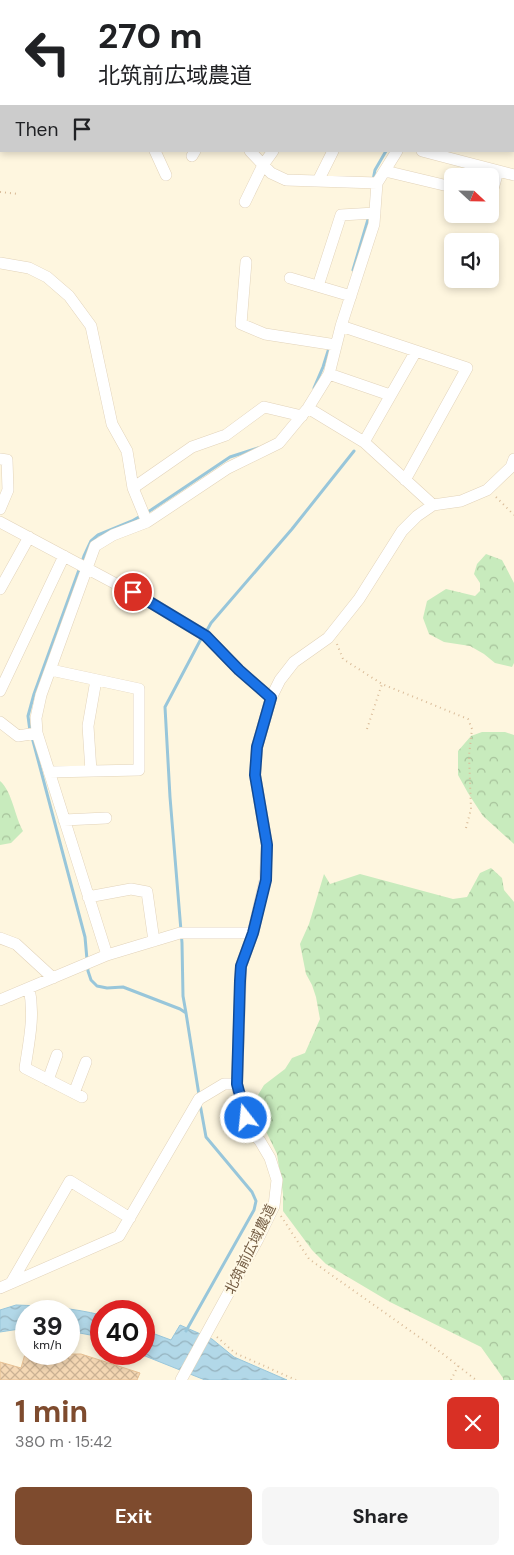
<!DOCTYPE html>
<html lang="en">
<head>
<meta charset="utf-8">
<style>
	body { margin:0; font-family:"DM Sans","Noto Sans JP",sans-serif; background:#f6f6f6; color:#202124; height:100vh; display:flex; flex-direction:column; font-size:19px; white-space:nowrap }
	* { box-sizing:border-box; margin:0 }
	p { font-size:16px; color:#757577 }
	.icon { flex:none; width:28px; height:28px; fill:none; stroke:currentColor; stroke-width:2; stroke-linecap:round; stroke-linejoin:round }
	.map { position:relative; height:1380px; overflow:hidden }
	.side { display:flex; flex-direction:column; background:#fff; flex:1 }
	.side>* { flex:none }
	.guide { position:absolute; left:0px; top:0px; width:515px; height:152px; box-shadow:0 2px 8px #0003; background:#fff; color:#202124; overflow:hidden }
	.needle { width:32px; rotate:112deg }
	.fabs { position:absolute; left:444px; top:168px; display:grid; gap:10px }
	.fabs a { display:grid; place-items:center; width:55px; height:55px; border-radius:8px; background:#fff; box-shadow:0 2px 8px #0003; font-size:25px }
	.speed { position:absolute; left:15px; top:1300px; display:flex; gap:10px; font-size:25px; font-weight:700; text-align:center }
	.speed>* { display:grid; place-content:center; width:65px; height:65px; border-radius:50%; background:#fff; box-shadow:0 2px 8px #0003; line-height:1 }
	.speed small { font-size:12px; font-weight:400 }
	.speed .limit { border:8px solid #d22; background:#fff; color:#111 }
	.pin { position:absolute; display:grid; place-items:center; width:42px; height:42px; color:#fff; margin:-21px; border:2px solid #fff; border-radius:50%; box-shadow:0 1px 5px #0007 }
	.me { position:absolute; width:55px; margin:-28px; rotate:344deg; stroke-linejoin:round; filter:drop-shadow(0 0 4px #0008) }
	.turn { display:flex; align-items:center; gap:18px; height:105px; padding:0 15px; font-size:22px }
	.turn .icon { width:65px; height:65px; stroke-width:2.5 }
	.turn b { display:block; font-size:35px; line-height:42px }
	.then { display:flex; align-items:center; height:48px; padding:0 15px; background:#0003; gap:10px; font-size:19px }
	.round { display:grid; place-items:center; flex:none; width:52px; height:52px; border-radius:8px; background:#f6f6f6 }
	.headline { display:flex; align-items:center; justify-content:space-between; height:85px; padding:0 15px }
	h1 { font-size:30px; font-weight:700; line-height:38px; color:#7e4b2e }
	.button { display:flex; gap:10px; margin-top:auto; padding:10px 15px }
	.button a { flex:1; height:58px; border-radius:8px; background:#7e4b2e; color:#fff; font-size:20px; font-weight:700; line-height:58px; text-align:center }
	.button a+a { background:#f6f6f6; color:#202124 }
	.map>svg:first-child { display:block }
</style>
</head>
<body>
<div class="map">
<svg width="514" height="1380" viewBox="0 0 514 1380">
	<defs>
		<pattern id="grass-dots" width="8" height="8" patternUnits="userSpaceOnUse" patternTransform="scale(1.25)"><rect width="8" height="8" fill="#c8ebbd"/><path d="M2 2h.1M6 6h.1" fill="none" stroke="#a7c29b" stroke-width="1.8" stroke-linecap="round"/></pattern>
		<pattern id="forest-crowns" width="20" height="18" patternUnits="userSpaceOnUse" patternTransform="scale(1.25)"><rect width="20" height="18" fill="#c8ebbd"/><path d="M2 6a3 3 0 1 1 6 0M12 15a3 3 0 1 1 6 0" fill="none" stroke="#a7c29b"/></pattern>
		<pattern id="water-waves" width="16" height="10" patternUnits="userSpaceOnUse" patternTransform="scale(1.25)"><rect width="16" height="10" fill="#b2d8e8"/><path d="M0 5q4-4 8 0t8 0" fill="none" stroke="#95b2be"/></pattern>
		<pattern id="building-cross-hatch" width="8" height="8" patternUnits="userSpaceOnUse" patternTransform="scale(1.25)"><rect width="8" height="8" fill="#f5d8b4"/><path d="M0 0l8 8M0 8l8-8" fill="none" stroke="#cbb294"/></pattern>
	</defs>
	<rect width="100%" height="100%" fill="#fef6df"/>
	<path fill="url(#grass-dots)" d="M87 0H163L164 1H88Z"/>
	<path fill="url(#forest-crowns)" d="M163 0H261L262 1H164Z
		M486 554 502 560 514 583V663L512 667 495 663 484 654 470 646 444 642 429 634 423 618 427 601 446 589 475 596 480 591V583L474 574 477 564Z
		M482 732H505L514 735V844L483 816 468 793 458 775V751L471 736Z
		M0 781C12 791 15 817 23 831L11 843 0 845Z
		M491 868 502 878 504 890 514 902V1380H503V1378L481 1347 390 1302 326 1264 312 1250 283 1211V1194L277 1154 260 1119 255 1100 264 1085 285 1069 292 1058 305 1053 320 1019 316 997 312 985 306 974 300 944 309 924 324 874 330 884 360 874 453 899 467 897 480 873Z"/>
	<path fill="url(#water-waves)" stroke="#98c6da" d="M16 1305C45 1306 73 1308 101 1315V1337L69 1331V1311H26V1328L0 1332V1310Z
		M180 1325 212 1339 234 1357 287 1380H205L140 1354H144V1330L171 1340Z"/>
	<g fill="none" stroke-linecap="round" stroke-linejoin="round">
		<path stroke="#98c6da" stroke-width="3" d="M394 1 395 0
			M373 180 375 170 386 151
			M353 270 369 216
			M314 388 323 367 329 348
			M206 632 211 623 292 529 354 451
			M30 731 28 716 34 694 84 556 91 541 98 535 132 521 151 510 230 457 258 448
			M32 737 85 937 88 971 91 980 97 986 107 988 123 987 180 1009 186 1013 199 1095
			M186 1013 183 996 182 943 170 797 165 707 202 637
			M186 1331 254 1210 256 1201 252 1192 206 1137 200 1104"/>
	</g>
	<path fill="url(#building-cross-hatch)" stroke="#e8c194" d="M25 1354H81L140 1373 137 1380H0V1362L21 1368Z"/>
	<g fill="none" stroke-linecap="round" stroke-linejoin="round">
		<g stroke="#e2d3ba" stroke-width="12">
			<path id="minor" d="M405 1 406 0
				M155 151 166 175
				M250 151 271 173 286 180 377 183
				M422 151 514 175
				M192 156 195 151
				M385 171 452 187
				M318 181 333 151
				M490 196H491L498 171
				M245 202 263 165 273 151
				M246 262 241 324 265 334 336 345
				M0 263 29 268 47 277 69 296 91 326 112 424 127 451 133 488 147 522
				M290 278 351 296
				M318 286 341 215 375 213
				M341 326 467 368 405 480
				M329 374 390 395
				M308 408 364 442 433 505
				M364 442 416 351
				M0 459 7 460 8 490 0 509
				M133 488 192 447 226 435 264 407 302 416
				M0 522 148 601 206 636 239 670 271 698
				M0 589 29 537
				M0 691 64 556
				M0 722 18 736 37 733
				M91 771 88 726 96 680
				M49 772 139 770V689L51 670
				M64 820 106 818
				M88 897 131 889 147 892 154 941
				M0 938 16 944 53 978
				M107 955 37 733 36 718 41 695 95 546 113 535 147 522 228 468 279 443 308 408 329 374 341 326 374 224 377 183 397 151
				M29 988C35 1015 29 1041 25 1068L82 1097
				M0 1000 107 955 180 933H253
				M48 1080 57 1055
				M74 1093 86 1062
				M11 1283 70 1181 130 1218
				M0 1288 119 1236 199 1099 224 1084H237
				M181 1380 258 1239 274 1206 277 1180 270 1158 260 1141 251 1131 240 1100 237 1084 241 966 253 933 265 880 267 845 255 775 257 747 271 698 280 680 294 662 328 638 359 599 402 531 417 516 433 505 461 501 487 490 511 467 514 459"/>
		</g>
		<path stroke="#d9bb98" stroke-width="2" stroke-dasharray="1 4" stroke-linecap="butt" d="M0 39 1 42
			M0 192 19 194
			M496 497 514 515
			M337 644 343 659 382 684 468 719 472 729 469 755 471 809 466 828
			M367 729 382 684
			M281 1216 309 1259 443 1354 476 1380
			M217 1337 235 1353 296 1380
			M451 1380 458 1366"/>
		<use href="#minor" stroke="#fff" stroke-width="11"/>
	</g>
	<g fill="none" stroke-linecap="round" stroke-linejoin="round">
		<g stroke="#114b97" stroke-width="12">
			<path id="route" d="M133 592 206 636 239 670 271 698 257 747 255 775 267 845 266 880 253 933 241 966 240 981 237 1084 246 1118"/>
		</g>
		<use href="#route" stroke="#1a73e8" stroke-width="9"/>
	</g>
	<g text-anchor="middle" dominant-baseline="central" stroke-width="4" stroke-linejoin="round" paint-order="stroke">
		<g font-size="14" fill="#755e45" stroke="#fff9e6">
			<text transform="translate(250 1249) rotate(-64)">北筑前広域農道</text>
		</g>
	</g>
</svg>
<div class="fabs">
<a><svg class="needle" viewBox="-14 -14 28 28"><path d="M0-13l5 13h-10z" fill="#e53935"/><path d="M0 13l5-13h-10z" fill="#757577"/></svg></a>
<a><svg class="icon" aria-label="sound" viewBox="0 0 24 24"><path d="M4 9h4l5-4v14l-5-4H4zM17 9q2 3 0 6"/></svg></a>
</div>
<div class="speed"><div>39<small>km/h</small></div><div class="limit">40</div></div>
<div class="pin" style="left:133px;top:592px;background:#d93025"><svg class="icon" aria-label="arrive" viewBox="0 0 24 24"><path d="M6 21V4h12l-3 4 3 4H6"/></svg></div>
<svg class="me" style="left:246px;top:1118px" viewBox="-20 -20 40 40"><circle r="17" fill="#1a73e8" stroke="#fff" stroke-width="3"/><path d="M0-11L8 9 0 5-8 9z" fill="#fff"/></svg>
<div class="guide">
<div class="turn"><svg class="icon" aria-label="left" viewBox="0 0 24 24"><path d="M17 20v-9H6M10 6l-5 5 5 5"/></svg><div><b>270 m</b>北筑前広域農道</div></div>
<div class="then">Then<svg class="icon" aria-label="arrive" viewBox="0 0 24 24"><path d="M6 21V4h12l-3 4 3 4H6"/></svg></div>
</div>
</div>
<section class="side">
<div class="headline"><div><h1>1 min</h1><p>380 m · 15:42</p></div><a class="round" style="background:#d93025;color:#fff"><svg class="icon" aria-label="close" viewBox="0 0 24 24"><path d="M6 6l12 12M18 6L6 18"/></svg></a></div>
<div class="button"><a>Exit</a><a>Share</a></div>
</section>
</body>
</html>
